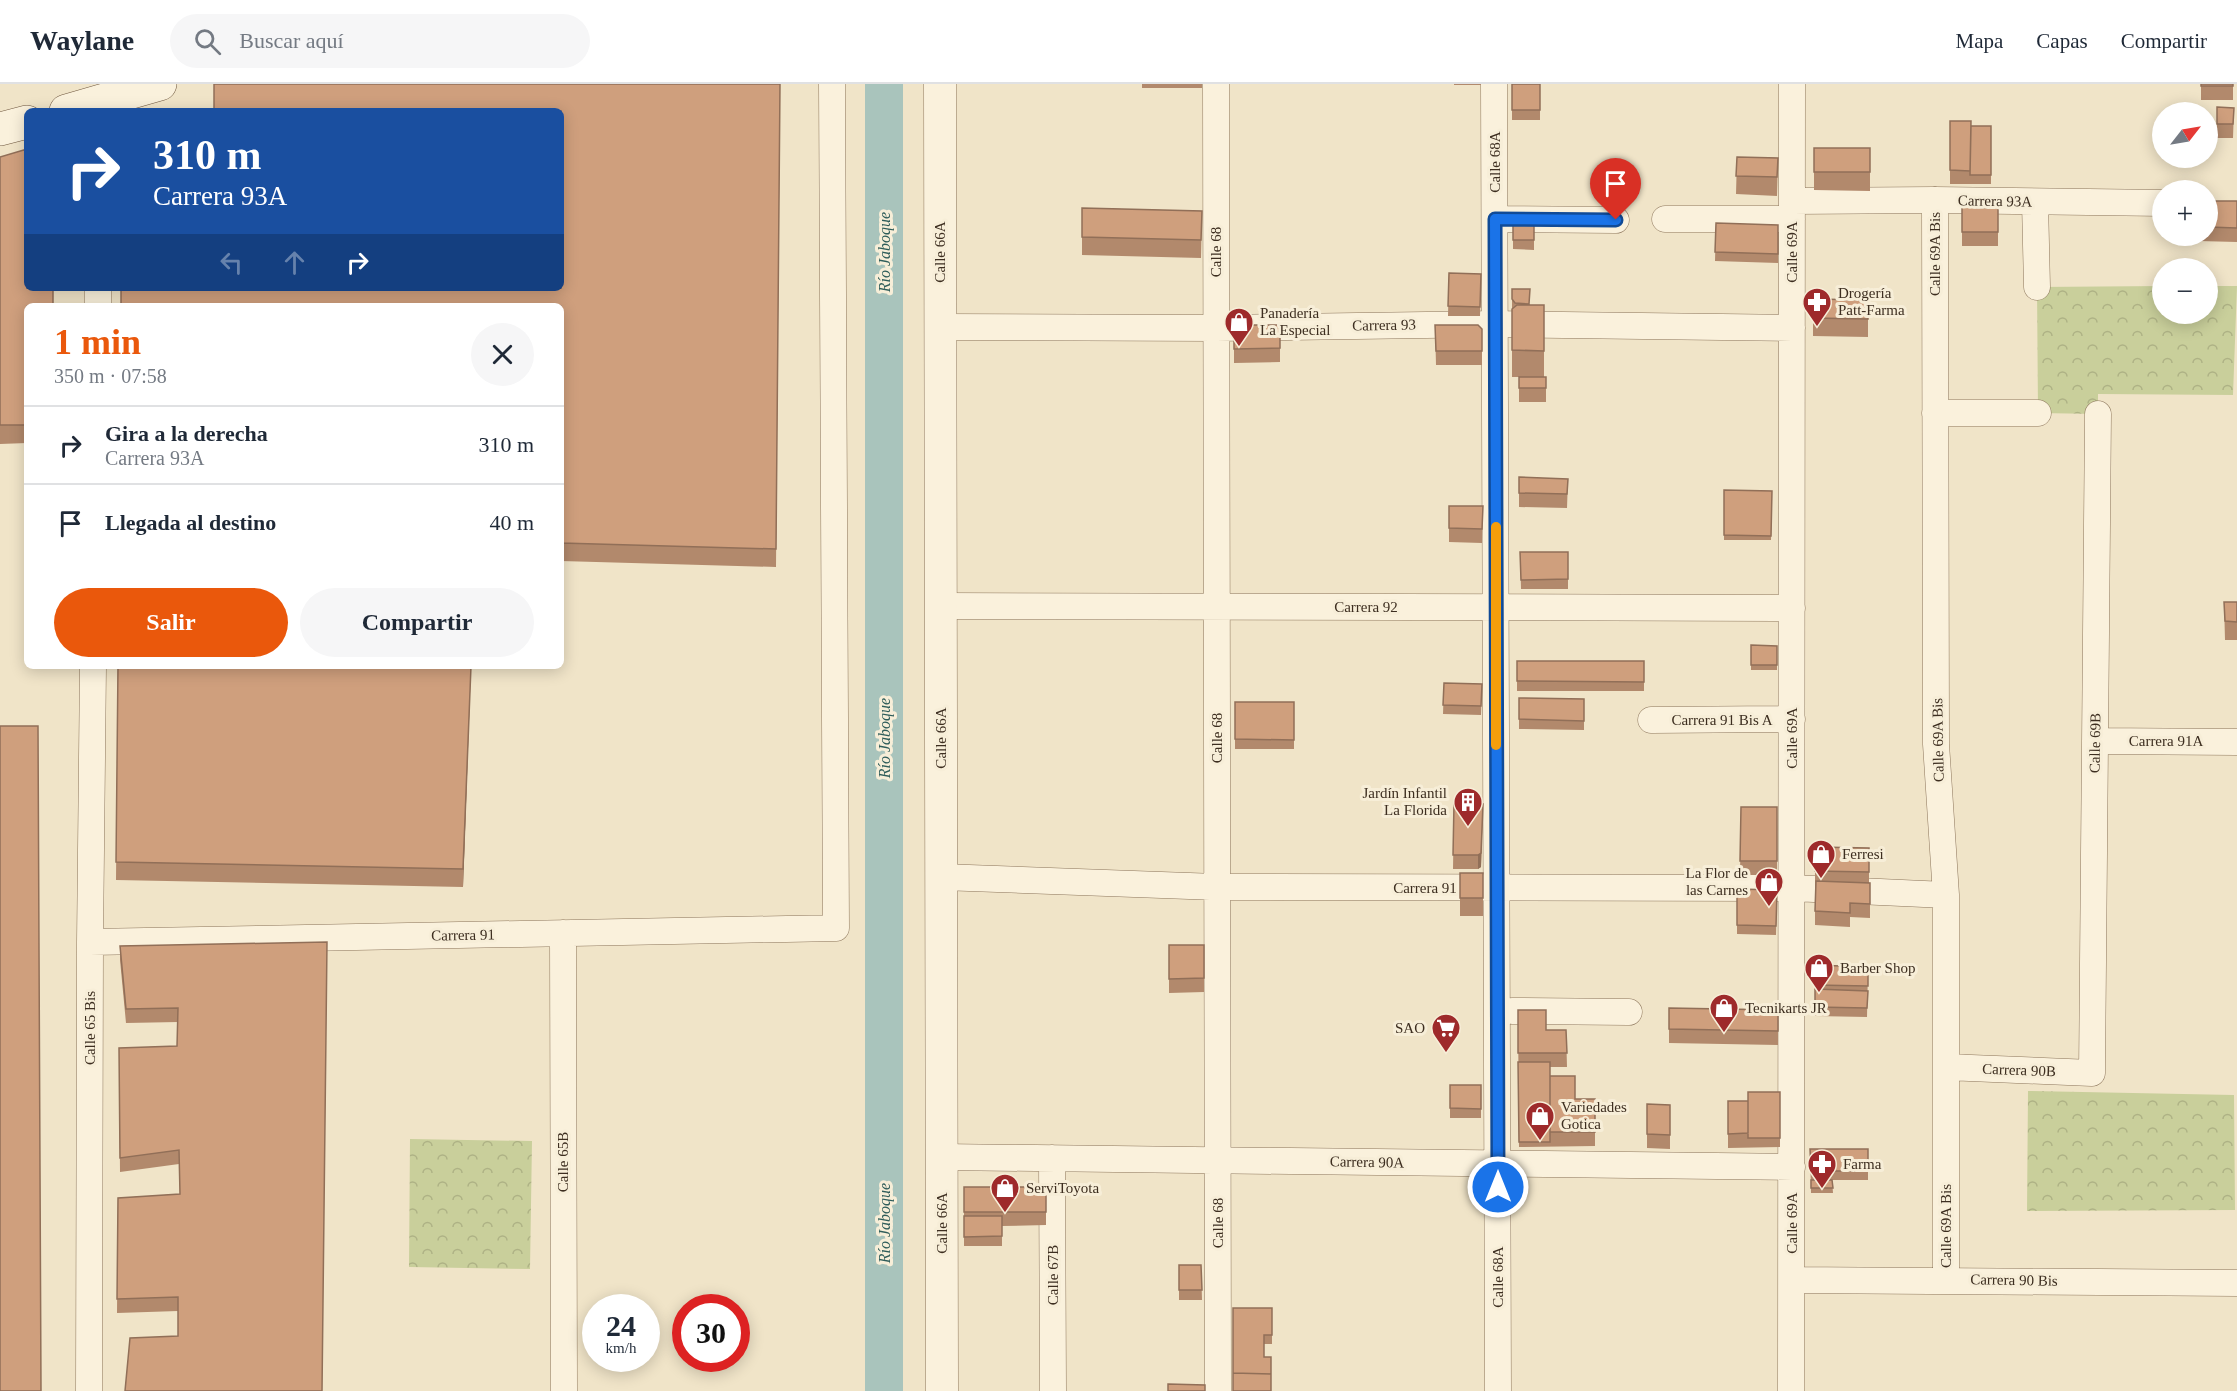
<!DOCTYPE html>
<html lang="es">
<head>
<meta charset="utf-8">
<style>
	body { margin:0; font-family:Georgia,serif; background:#f6f6f7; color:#1f2937; height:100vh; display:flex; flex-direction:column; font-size:22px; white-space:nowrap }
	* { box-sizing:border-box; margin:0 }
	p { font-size:20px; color:#747a83 }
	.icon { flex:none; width:33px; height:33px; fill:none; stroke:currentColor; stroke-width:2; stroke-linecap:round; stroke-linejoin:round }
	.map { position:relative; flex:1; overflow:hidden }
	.details { position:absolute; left:24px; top:219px; width:540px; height:366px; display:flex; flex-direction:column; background:#fff; border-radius:9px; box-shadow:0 3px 15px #0003 }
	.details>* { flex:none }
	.hud { position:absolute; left:24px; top:24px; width:540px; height:183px; border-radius:9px; box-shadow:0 3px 15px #0003; background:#1a4fa0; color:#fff; overflow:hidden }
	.needle { width:39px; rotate:59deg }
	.controls { position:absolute; left:2152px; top:18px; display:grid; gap:12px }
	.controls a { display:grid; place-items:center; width:66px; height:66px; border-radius:50%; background:#fff; box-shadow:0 3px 15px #0003; font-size:30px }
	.speed { position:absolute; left:582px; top:1210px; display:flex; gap:12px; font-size:30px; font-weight:700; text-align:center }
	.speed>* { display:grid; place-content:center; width:78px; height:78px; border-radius:50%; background:#fff; box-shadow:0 3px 15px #0003; line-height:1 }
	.speed small { font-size:15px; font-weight:400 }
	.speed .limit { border:9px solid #d22; background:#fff; color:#111 }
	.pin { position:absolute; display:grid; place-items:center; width:51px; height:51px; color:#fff; margin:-62px -26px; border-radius:50% 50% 50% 0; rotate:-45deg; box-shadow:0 0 6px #0007 }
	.pin .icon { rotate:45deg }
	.me { position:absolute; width:66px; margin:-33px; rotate:0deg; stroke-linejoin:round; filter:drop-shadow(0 0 4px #0008) }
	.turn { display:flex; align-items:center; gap:21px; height:126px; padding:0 30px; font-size:27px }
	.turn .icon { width:78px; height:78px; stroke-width:2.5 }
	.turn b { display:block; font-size:42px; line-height:51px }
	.lanes { display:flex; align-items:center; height:57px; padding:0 30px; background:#0003; justify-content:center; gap:30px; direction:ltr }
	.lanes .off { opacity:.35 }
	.round { display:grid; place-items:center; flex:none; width:63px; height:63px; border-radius:32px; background:#f6f6f7 }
	.summary { display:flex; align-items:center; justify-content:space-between; height:102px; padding:0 30px }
	h1 { font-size:36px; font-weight:700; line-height:45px; color:#ea580c }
	.primary-button { display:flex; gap:12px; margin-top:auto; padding:12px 30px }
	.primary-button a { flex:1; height:69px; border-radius:36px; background:#ea580c; color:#fff; font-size:24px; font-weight:700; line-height:69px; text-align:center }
	.primary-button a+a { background:#f6f6f7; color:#1f2937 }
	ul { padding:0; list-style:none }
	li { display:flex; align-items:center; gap:18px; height:78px; padding:0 30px; border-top:2px solid #e0e1e3 }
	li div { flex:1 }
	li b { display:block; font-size:22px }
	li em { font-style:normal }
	header { display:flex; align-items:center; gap:36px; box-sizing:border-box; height:84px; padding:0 30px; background:#fff; border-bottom:2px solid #e0e1e3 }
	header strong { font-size:28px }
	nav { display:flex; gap:33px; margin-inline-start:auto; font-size:21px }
	.search { width:420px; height:54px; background:#f6f6f7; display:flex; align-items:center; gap:15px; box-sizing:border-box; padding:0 21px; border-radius:33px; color:#747a83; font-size:22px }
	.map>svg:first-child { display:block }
</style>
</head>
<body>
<header>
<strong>Waylane</strong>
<div class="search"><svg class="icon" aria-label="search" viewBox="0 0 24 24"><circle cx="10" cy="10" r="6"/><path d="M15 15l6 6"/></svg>Buscar aquí</div>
<nav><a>Mapa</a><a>Capas</a><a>Compartir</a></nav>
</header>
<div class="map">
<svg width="2237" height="1307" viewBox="0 0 2237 1307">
	<defs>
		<pattern id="forest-crowns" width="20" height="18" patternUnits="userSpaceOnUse" patternTransform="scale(1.5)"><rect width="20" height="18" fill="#c9cf9b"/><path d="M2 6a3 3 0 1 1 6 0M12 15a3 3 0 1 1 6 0" fill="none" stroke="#aeb285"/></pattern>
	</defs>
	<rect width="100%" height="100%" fill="#f0e4c8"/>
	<path fill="url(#forest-crowns)" d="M2163 202V230H2208V202H2237L2233 311 2098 310V330L2038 329 2037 203Z
		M2028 1007 2234 1011 2235 1126 2027 1127Z
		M410 1055 532 1057 530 1185 409 1183Z"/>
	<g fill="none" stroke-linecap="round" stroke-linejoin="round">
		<path stroke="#a9c4bc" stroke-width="38" d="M884 0V1307"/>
		<g stroke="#8d765c" stroke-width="27">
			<path id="minor" d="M1216 0 1218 1307
				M1494 0 1498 1307
				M1935 116 1936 660 1946 811V1195
				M1792 117 1935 116 2163 119
				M2035 118 2037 203
				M1499 135 1616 136
				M1665 135H1792
				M98 222V204
				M940 243 1216 244 1495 240 1792 244
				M1935 329H2038
				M941 522 1792 524
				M1651 636 1792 635
				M2095 657 2237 658
				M941 793 1217 803 1792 804 1946 811
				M563 849 564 1307
				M90 858 836 844 832 0
				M1512 927 1629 928
				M1946 983 2092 989 2098 330
				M942 1073 1792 1083
				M1052 1074 1053 1307
				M1792 1196 2237 1199
				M89 1307 90 858 93 582
				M1791 1307 1792 0"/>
		</g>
		<g stroke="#8d765c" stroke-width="33">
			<path id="tertiary" d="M940 0 942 1307"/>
		</g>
		<g stroke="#6f573f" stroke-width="34">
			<path id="secondary" d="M66 27 160 0
				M0 45 27 38"/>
		</g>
		<use href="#minor" stroke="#faf1dc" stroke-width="26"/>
		<use href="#tertiary" stroke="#faf1dc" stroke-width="32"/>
		<use href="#secondary" stroke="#faf1dc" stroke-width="33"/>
	</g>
	<path fill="#b2896c" d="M780 0 776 483 561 477V222Z
		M1142 0H1202V4H1142Z
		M1454 0H1481V1H1454Z
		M1512 0H1540V36H1512Z
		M2201 0H2233V16H2201Z
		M2217 23 2234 24 2233 54H2217Z
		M1950 37 1971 45 1991 42V100H1950Z
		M1814 64H1870V107L1814 106Z
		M0 73 27 222V359L0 360Z
		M1737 73 1778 74 1777 112 1736 110Z
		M2208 117H2237V158L2199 157V152H2208Z
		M1962 123 1998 124V162H1962Z
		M1082 124 1202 127 1201 174 1082 171Z
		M1513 132H1534V166L1513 165Z
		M1716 139 1778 141V179L1715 177Z
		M1449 189 1481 190 1480 232H1448Z
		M1512 205 1530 221H1544V293L1546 304V318H1519V293H1524H1512Z
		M1813 215 1868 216V253L1813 252Z
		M1234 241H1280V278L1234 279Z
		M1435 241 1482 245V281H1436Z
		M1519 393 1568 395 1567 424 1519 423Z
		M1724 406 1772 407 1771 456H1724Z
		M1449 422H1483L1482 459 1449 458Z
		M1520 468H1568V505H1521Z
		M2224 518H2237V556H2225Z
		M1751 561 1777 562V586H1751Z
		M1517 577H1644V607H1517Z
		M118 582H471L463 803 116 796Z
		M1444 599 1482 600 1481 631 1443 630Z
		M1519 614 1584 615V646L1519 645Z
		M1235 618H1294V665H1235Z
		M1454 719 1483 720 1481 783 1478 785H1453Z
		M1741 723H1777V791H1740Z
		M1869 764V799H1870V834L1850 833V843L1815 841V787Z
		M1460 789H1483V832H1460Z
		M1737 805 1777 806 1776 851 1737 850Z
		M327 858 178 1252V1227L117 1229 118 1114 180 1110 179 1080 120 1088 119 964 177 962 178 938 126 939 120 876V862Z
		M1169 861H1204V908L1169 909Z
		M1815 881 1868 883 1867 933 1815 932Z
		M1669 924 1778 926V961L1669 959Z
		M1518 926 1546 946H1566L1567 983H1550V999L1575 1015H1595V1062L1519 1063Z
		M1450 1001H1481V1034H1450Z
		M1780 1008V1063L1728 1064V1017H1748Z
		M1647 1020 1670 1021V1065L1647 1064Z
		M1810 1065H1868V1096H1832L1833 1109H1811Z
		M964 1103H1046V1141L1002 1142V1162H964Z
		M1179 1181H1201L1202 1216H1179Z
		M1272 1224V1260H1264L1233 1307Z"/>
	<path fill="#916f58" d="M471 582 463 803V785Z
		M1483 720 1481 783 1478 785V771Z"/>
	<path fill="#cf9f7d" stroke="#916f58" stroke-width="1.5" d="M214 0H780L776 465 561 459V222H121V204H561V27H214Z
		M1512 0H1540V26H1512Z
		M2201 0H2233V2H2201Z
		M2217 23 2234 24 2233 40H2217Z
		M1950 37H1971L1970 87 1950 86Z
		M1971 42H1991V91H1970Z
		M1814 64H1870V88H1814Z
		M27 65V204H53V222H27V341H0V73Z
		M1737 73 1778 74 1777 93 1736 92Z
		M2208 117H2237V144L2208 143Z
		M1962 123 1998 124V148H1962Z
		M1082 124 1202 127 1201 156 1082 153Z
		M1513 132H1534V156H1513Z
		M1716 139 1778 141V170L1715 168Z
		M1449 189 1481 190 1480 223 1448 222Z
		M1512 205H1530L1529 220 1515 219 1512 215Z
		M1813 215 1868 216V235L1813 234Z
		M1517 221H1544V267L1512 266V225Z
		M1234 241H1280V264L1234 265Z
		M1435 241H1478L1482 245V267H1436Z
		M1519 293H1546V304H1519Z
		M1519 393 1568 395 1567 410 1519 409Z
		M1724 406 1772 407 1771 452 1724 451Z
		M1449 422H1483L1482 445 1449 444Z
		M1520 468H1568V495L1521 496Z
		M2224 518H2237V538L2225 537Z
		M1751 561 1777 562V581H1751Z
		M1517 577H1644V598L1517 597Z
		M118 582H471L463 785 116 778Z
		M1444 599 1482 600 1481 622 1443 621Z
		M1519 614 1584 615V637L1519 635Z
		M1235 618H1294V656L1235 655Z
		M0 642H38L41 1307H0Z
		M1454 719 1483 720 1481 769 1478 771H1453Z
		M1741 723H1777V777H1740Z
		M1816 763 1869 764V788L1815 787Z
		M1460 789H1483V814H1460Z
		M1816 797 1870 799V820L1850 819V829L1815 827Z
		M1737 805 1777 806 1776 842 1737 841Z
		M327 858 322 1307H125L130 1254 178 1252V1213L117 1215 118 1114 180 1110 179 1066 120 1074 119 964 177 962 178 924 126 925 120 862Z
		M1169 861H1204V894L1169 895Z
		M1815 881 1868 883V902L1815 901Z
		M1815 905 1868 907 1867 924 1815 923Z
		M1669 924 1778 926V947L1669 945Z
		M1518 926H1546V946H1566L1567 969H1518Z
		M1518 978H1550V1058H1519Z
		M1550 992H1575V1015H1595V1048H1550Z
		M1450 1001H1481V1025L1450 1024Z
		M1748 1008H1780V1054H1748Z
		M1728 1017H1748V1049L1728 1050Z
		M1647 1020 1670 1021V1051L1647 1050Z
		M1810 1065H1868V1087H1811Z
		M1811 1096H1832L1833 1104H1811Z
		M964 1103H1046V1128H964Z
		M964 1132H1002V1152L964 1153Z
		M1179 1181H1201L1202 1206H1179Z
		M1233 1224H1272V1251H1264V1273H1271V1298V1290L1233 1289V1292Z
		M1233 1289 1271 1290V1307H1233Z
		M1168 1300 1205 1301V1307H1168Z"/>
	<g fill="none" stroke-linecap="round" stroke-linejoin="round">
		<g stroke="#114b97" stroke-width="15">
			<path id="route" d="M1498 1103 1495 135 1616 136"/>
		</g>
		<use href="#route" stroke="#1a73e8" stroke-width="10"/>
		<path stroke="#f59e0b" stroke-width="10" d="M1496 443V661"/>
	</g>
	<defs>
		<g id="pharmacy-pin" transform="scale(1.5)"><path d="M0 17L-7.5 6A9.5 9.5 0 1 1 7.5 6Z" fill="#9e2a2b" stroke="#f7eed8"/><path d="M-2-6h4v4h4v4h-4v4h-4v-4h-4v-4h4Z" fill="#fff"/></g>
		<g id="shop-pin" transform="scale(1.5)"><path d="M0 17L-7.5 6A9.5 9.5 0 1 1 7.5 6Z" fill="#9e2a2b" stroke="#f7eed8"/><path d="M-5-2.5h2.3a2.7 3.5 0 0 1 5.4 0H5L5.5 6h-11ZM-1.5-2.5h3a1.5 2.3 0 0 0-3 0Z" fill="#fff"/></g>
		<g id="building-pin" transform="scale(1.5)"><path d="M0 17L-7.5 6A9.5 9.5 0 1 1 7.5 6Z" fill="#9e2a2b" stroke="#f7eed8"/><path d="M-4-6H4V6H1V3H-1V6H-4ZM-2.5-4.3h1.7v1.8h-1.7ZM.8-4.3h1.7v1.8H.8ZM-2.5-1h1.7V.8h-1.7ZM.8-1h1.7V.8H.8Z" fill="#fff"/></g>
		<g id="supermarket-pin" transform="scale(1.5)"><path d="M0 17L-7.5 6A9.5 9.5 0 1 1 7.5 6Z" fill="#9e2a2b" stroke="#f7eed8"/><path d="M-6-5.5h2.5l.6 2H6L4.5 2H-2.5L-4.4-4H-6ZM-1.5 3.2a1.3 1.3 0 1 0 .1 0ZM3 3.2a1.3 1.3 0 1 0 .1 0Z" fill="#fff"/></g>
	</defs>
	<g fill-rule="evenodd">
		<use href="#pharmacy-pin" x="1817" y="218"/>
		<use href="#shop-pin" x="1239" y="238"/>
		<use href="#building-pin" x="1468" y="718"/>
		<use href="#shop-pin" x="1821" y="770"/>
		<use href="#shop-pin" x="1769" y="798"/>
		<use href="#shop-pin" x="1819" y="884"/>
		<use href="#shop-pin" x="1724" y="924"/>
		<use href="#supermarket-pin" x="1446" y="944"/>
		<use href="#shop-pin" x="1540" y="1032"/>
		<use href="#pharmacy-pin" x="1822" y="1080"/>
		<use href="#shop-pin" x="1005" y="1104"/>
	</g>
	<g text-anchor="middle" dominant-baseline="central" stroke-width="6" stroke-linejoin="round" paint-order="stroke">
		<g font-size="15" fill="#3d2e20" stroke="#f7eed8">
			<text transform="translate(1495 78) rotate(-90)">Calle 68A</text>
			<text transform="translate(1995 117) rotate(1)">Carrera 93A</text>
			<text transform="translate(940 168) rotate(-90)">Calle 66A</text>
			<text transform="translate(1216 168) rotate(-90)">Calle 68</text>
			<text transform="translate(1792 168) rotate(-90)">Calle 69A</text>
			<text transform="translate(1935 170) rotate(-90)">Calle 69A Bis</text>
			<text transform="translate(1384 241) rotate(-1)">Carrera 93</text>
			<text x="1366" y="523">Carrera 92</text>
			<text x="1722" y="636">Carrera 91 Bis A</text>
			<text transform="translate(941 654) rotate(-90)">Calle 66A</text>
			<text transform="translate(1217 654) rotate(-90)">Calle 68</text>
			<text transform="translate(1792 654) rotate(-90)">Calle 69A</text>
			<text transform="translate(1938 656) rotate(-91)">Calle 69A Bis</text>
			<text x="2166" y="657">Carrera 91A</text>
			<text transform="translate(2095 659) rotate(-89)">Calle 69B</text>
			<text x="1425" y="804">Carrera 91</text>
			<text transform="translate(463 851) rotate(-1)">Carrera 91</text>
			<text transform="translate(90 944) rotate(-90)">Calle 65 Bis</text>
			<text transform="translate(2019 986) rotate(2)">Carrera 90B</text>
			<text transform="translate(563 1078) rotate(-90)">Calle 65B</text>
			<text transform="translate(1367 1078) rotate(1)">Carrera 90A</text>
			<text transform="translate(942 1139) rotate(-90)">Calle 66A</text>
			<text transform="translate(1218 1139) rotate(-90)">Calle 68</text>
			<text transform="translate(1792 1139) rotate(-90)">Calle 69A</text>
			<text transform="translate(1946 1142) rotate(-90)">Calle 69A Bis</text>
			<text transform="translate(1053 1191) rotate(-90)">Calle 67B</text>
			<text transform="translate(1498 1193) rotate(-90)">Calle 68A</text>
			<text transform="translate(2014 1196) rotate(1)">Carrera 90 Bis</text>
		</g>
		<g font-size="15" fill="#3d2e20" stroke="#f7eed8" text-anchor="start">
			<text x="1838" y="209">Drogería<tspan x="1838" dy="17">Patt-Farma</tspan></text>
			<text x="1260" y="229">Panadería<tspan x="1260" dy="17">La Especial</tspan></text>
			<text x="1447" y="709" text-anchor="end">Jardín Infantil<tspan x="1447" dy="17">La Florida</tspan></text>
			<text x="1842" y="770">Ferresi</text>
			<text x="1748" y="789" text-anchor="end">La Flor de<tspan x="1748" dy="17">las Carnes</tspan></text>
			<text x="1840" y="884">Barber Shop</text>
			<text x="1745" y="924">Tecnikarts JR</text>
			<text x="1425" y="944" text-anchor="end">SAO</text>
			<text x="1561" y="1023">Variedades<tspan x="1561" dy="17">Gotica</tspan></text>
			<text x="1843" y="1080">Farma</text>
			<text x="1026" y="1104">ServiToyota</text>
		</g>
		<g font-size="16" font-style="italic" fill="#2f5d5a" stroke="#f7eed8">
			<text transform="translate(884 168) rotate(-90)">Río Jaboque</text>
			<text transform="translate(884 654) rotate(-90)">Río Jaboque</text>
			<text transform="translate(884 1139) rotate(-90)">Río Jaboque</text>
		</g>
	</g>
</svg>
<div class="controls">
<a><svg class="needle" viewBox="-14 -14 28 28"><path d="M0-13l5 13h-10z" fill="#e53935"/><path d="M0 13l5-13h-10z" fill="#747a83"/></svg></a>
<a>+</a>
<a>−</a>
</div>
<div class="speed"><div>24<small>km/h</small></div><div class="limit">30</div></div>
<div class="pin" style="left:1616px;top:136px;background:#d93025"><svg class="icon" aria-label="arrive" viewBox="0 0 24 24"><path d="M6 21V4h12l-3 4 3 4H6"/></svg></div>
<svg class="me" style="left:1498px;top:1103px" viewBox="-20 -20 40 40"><circle r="17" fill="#1a73e8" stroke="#fff" stroke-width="3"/><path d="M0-11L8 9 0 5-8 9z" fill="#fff"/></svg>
<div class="hud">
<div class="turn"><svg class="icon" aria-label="right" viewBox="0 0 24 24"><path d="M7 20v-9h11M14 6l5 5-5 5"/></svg><div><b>310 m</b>Carrera 93A</div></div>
<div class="lanes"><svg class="icon off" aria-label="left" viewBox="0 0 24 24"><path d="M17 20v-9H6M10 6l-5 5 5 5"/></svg><svg class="icon off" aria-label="ahead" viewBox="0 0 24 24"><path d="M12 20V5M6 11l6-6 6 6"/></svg><svg class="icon" aria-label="right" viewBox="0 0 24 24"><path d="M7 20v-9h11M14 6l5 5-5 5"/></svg></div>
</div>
<section class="details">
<div class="summary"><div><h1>1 min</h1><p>350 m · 07:58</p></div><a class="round"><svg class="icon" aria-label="close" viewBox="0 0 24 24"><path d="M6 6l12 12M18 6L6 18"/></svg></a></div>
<ul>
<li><svg class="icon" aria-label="right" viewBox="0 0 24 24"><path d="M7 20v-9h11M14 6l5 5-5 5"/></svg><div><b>Gira a la derecha</b><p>Carrera 93A</p></div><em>310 m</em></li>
<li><svg class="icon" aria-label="arrive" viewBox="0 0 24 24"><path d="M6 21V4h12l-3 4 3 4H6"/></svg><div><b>Llegada al destino</b></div><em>40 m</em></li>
</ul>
<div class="primary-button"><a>Salir</a><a>Compartir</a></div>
</section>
</div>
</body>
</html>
